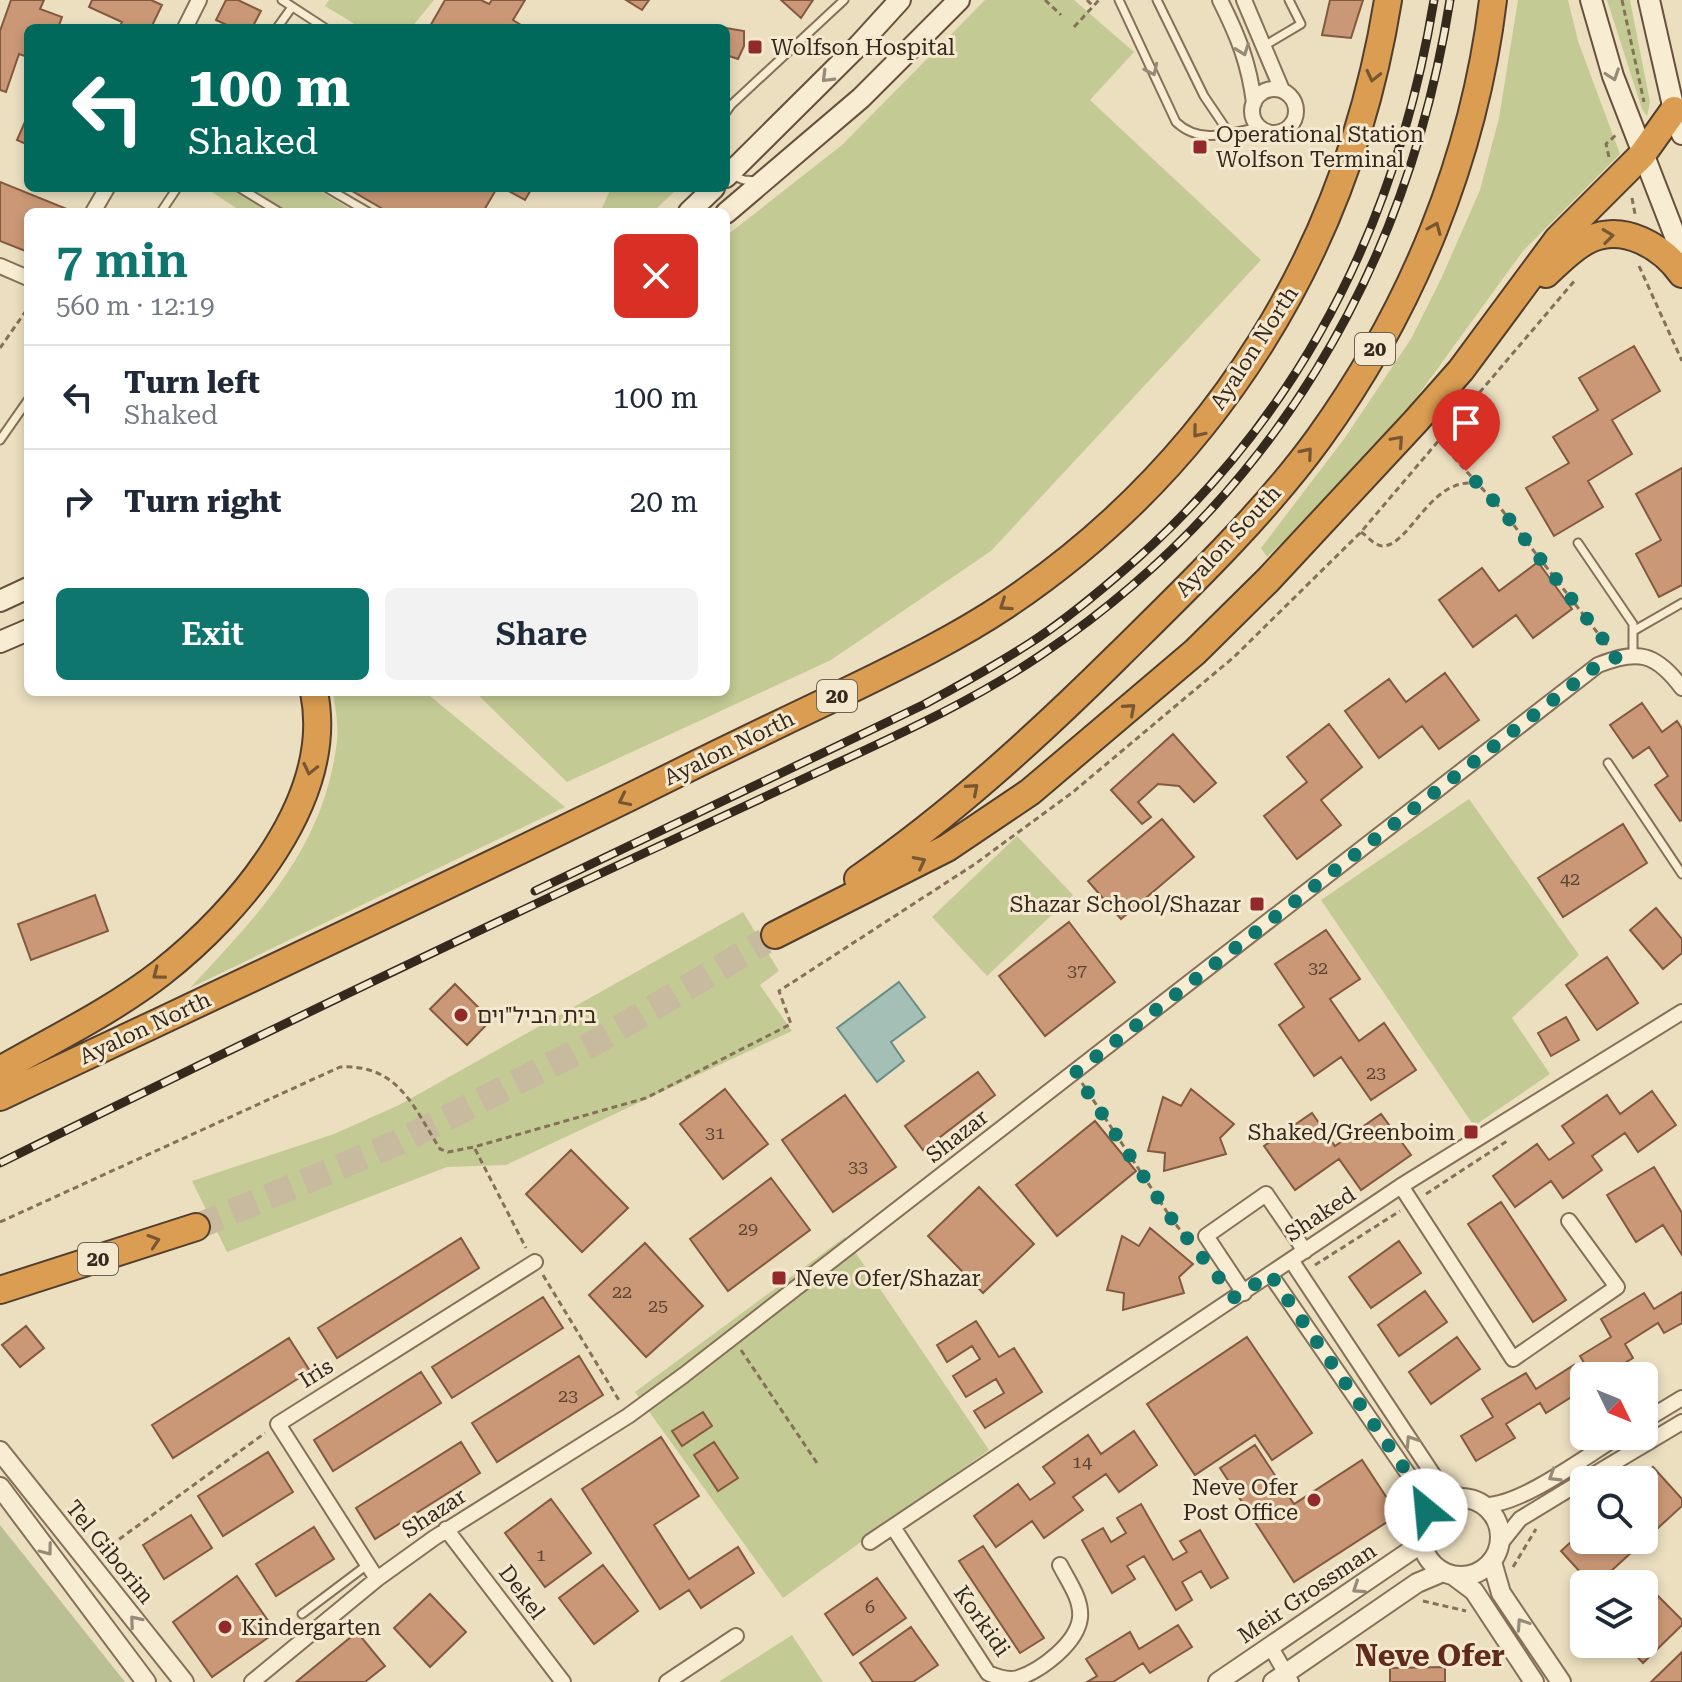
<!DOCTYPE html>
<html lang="en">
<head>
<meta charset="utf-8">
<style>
	body { margin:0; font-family:"Roboto Serif","Noto Sans Hebrew",serif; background:#f2f2f3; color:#1f2937; height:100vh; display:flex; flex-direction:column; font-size:30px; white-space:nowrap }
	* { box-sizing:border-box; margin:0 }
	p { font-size:26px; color:#747a83 }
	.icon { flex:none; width:44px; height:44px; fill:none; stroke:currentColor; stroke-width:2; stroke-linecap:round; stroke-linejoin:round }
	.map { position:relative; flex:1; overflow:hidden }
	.panel { position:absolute; left:24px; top:208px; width:706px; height:488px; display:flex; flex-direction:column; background:#fff; border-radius:12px; box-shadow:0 4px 12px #0003 }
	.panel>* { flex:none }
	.hud { position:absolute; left:24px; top:24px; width:706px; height:168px; border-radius:12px; box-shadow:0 4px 12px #0003; background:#00695c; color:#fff; overflow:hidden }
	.needle { width:52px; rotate:133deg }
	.buttons { position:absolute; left:1570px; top:1362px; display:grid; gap:16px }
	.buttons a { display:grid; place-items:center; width:88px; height:88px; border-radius:12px; background:#fff; box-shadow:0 4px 12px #0003; font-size:40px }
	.pin { position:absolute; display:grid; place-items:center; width:68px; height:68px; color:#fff; margin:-82px -34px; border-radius:50% 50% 50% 0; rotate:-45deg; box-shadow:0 0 8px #0007 }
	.pin .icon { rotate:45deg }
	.me { position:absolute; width:88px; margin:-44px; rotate:332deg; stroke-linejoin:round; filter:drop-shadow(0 0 6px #0008) }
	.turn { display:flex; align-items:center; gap:28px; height:168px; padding:0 32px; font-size:36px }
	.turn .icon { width:104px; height:104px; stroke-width:2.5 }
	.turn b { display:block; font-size:56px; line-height:68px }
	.round { display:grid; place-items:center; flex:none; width:84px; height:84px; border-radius:12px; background:#f2f2f3 }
	.headline { display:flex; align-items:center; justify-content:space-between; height:136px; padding:0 32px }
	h1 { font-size:48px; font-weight:600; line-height:60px; color:#0f766e }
	.primary-button { display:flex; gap:16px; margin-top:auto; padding:16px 32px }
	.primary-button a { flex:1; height:92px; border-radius:12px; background:#0f766e; color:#fff; font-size:32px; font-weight:600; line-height:92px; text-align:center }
	.primary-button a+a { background:#f2f2f3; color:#1f2937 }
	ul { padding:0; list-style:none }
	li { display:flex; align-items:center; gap:24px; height:104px; padding:0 32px; border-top:2px solid #e0e1e3 }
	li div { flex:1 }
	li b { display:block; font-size:30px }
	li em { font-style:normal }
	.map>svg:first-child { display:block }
</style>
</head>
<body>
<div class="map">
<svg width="1682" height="1682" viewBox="0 0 1682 1682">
	<rect width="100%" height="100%" fill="#ecdfc0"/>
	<path fill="#c4ca94" d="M329 0H434L411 28H361L325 6Z
		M985 0H1074L1134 52 1090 100 1261 260 991 551 831 660 567 782 475 692H726V236L842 145Z
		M1518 0H1568L1578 41 1620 154 1523 251 1398 423 1324 502 1267 557 1261 548 1344 439 1411 339 1441 279 1480 190 1499 118Z
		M1607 0H1630L1650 102 1647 116 1642 109Z
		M214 188H314L356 212H242L212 192Z
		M611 188H678L653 212H597L602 208Z
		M333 692H425L565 807 190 988C260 913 324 848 337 741 339 726 335 707 333 692Z
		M1469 799 1579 955 1512 1018 1550 1074 1474 1126 1321 900Z
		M1017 836 1073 895 987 976 932 917Z
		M743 912 779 971 760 985 792 1031 506 1165 447 1167 227 1252 192 1181 334 1134 399 1105Z
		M845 1237 989 1450 783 1598 635 1392Z
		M792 1635 823 1682H721L720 1681Z"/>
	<path fill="#babf94" d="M0 1525 125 1682H0Z"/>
	<path fill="#a3bfb6" stroke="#6a8c83" stroke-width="2" d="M899 982 925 1017 891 1042 904 1061 877 1082 837 1028Z"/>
	<path fill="#ca9876" stroke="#83593f" stroke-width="2" d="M11 0H44L40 9 62 17 58 28H28V57L19 54 6 92 0 90V31Z
		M92 0H151L162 5 151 28H119L122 22 89 7Z
		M226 0H238L261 11 252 28H233L216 20Z
		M445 0H481L489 4 492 0H525L513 20 526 28H429Z
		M626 0H649L642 10Z
		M781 0H813L801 18Z
		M1330 0H1363L1351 38 1322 35Z
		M726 28 744 31V46L738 59 726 55Z
		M28 115V145L17 140Z
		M0 182 67 209 66 212H28V252L0 241Z
		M347 188H497L483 212H388Z
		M503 188H532L525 200Z
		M1634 346 1660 391 1612 420 1632 454 1588 481 1603 507 1554 536 1526 488 1569 463 1553 437 1598 410 1579 378Z
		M1682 468V585L1659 597 1636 554 1661 540 1636 494Z
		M1538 562 1572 609 1533 638 1516 615 1473 647 1439 600 1482 568 1499 591Z
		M1445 673 1479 720 1439 749 1422 726 1379 758 1345 711 1389 679 1406 702Z
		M1642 703 1662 732 1677 721 1682 729V820L1680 821 1655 785 1668 776 1649 747 1633 758 1610 725Z
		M1329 724 1362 767 1321 800 1341 825 1297 859 1264 816 1307 782 1287 757Z
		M1173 734 1216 783 1194 802 1179 786 1158 784 1138 802 1151 817 1142 824 1111 790Z
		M1162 819 1194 857 1121 919 1088 881Z
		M1623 824 1647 863 1563 917 1538 878Z
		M95 895 108 931 31 960 18 924Z
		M1656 908 1682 939V953L1663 969 1630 930Z
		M1069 922 1115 982 1045 1036 999 976Z
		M1326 930 1360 979 1330 999 1359 1041 1384 1023 1416 1070 1371 1100 1341 1057 1314 1076 1279 1025 1304 1007 1275 964Z
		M1607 957 1638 1003 1597 1030 1566 985Z
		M455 984 491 1020 467 1045 430 1009Z
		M1566 1017 1579 1040 1551 1056 1538 1033Z
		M978 1072 995 1095 923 1150 905 1126Z
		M725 1089 768 1144 723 1179 680 1124Z
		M1191 1089 1234 1124 1220 1138 1226 1154 1164 1171 1165 1153 1148 1151 1163 1097 1181 1106Z
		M1652 1091 1676 1125 1638 1152 1625 1133 1592 1156 1602 1170 1563 1198 1551 1181 1515 1207 1493 1176 1537 1144 1549 1160 1574 1143 1562 1126 1607 1095 1620 1114Z
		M845 1095 896 1167 833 1212 782 1140Z
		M1312 1113 1335 1146 1381 1114 1411 1155 1361 1190 1339 1159 1295 1190 1264 1146Z
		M1095 1121 1136 1171 1057 1236 1016 1185Z
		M571 1150 628 1208 582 1252 526 1194Z
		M1654 1167 1682 1213V1255L1663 1225 1636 1242 1607 1195Z
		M771 1178 810 1230 728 1291 690 1239Z
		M979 1187 1034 1244 983 1293 928 1236Z
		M1501 1202 1566 1300 1533 1322 1468 1224Z
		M1150 1228 1193 1264 1179 1277 1184 1293 1123 1310 1124 1293 1107 1290 1122 1236 1139 1246Z
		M461 1238 479 1268 337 1358 318 1328Z
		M1399 1241 1421 1273 1371 1308 1349 1277Z
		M645 1243 703 1306 646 1357 589 1295Z
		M1425 1291 1447 1322 1399 1356 1378 1325Z
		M1682 1292V1323L1664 1333 1658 1323 1625 1344 1633 1358 1604 1376H1592L1580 1356 1611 1337 1601 1319 1644 1293 1654 1309Z
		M543 1297 563 1328 452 1398 432 1367Z
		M976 1321 999 1357 1014 1348 1042 1392 985 1428 974 1411 1004 1393 996 1379 966 1397 953 1376 980 1359 972 1346 947 1362 937 1345Z
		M26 1326 44 1348 20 1367 2 1345Z
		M1247 1337 1312 1433 1272 1460 1255 1435 1195 1475 1147 1404Z
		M1457 1337 1480 1369 1431 1404 1409 1372Z
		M289 1338 310 1371 173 1458 152 1425Z
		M579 1356 603 1395 497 1462 472 1423Z
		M1574 1365 1584 1381V1389L1546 1413 1540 1403 1506 1424 1515 1438 1476 1461 1461 1436 1493 1417 1482 1399 1526 1373 1536 1389Z
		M421 1372 441 1403 333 1471 314 1440Z
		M703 1412 712 1426 682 1446 672 1431Z
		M1134 1431 1157 1465 1119 1492 1106 1474 1073 1497 1083 1510 1044 1538 1032 1521 996 1547 974 1516 1018 1484 1030 1500 1055 1483 1043 1467 1088 1435 1101 1454Z
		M661 1437 699 1496 654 1525 689 1579 738 1547 754 1573 701 1608 689 1590 660 1609 582 1489Z
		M461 1442 480 1473 375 1539 356 1508Z
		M714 1442 738 1478 718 1491 694 1455Z
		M1255 1445 1294 1504 1362 1460 1398 1515 1294 1582 1220 1468Z
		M268 1452 293 1492 223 1536 198 1496Z
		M1653 1467 1682 1499V1506L1597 1584H1591L1561 1551 1584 1530V1540H1644V1480H1639Z
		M551 1499 591 1553 545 1587 505 1533Z
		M1141 1504 1173 1560 1187 1552 1180 1541 1200 1530 1228 1578 1211 1588 1201 1571 1182 1582 1192 1600 1176 1610 1144 1556 1127 1566 1135 1579 1112 1593 1082 1540 1103 1528 1111 1542 1126 1533 1117 1518Z
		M191 1515 212 1548 164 1579 143 1545Z
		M314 1527 334 1559 276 1596 256 1564Z
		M983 1546 1044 1638 1020 1653 959 1561Z
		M603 1565 638 1611 594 1644 559 1598Z
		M237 1576 276 1632 212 1677 173 1622Z
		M877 1578 906 1618 853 1655 825 1614Z
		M1642 1580 1682 1620V1625L1643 1663 1625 1644H1644V1584H1639Z
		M430 1594 466 1632 430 1667 394 1628Z
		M1178 1625 1192 1647 1150 1673 1143 1663 1113 1682H1087L1097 1676 1086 1659 1130 1632 1139 1649Z
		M911 1627 938 1665 913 1682H873L860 1663Z
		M357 1632 385 1666 365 1682H296Z
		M1682 1652V1682H1651Z
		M1445 1667V1682H1390V1668Z"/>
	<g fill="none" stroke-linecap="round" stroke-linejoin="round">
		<path stroke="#c7ba9f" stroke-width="26" stroke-dasharray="26 13" stroke-linecap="butt" d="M196 1227 399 1142 594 1043 765 941"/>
		<g stroke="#857058" stroke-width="11">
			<path id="service" d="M282 0 325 28
				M1119 0 1176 122C1200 145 1230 133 1259 127
				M1157 0 1204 96 1229 133
				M277 28 292 7
				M1264 46 1301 24 1289 0
				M726 112 731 105 844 0
				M731 175 744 180 758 181
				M240 188 279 212
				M327 188 368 212
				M161 212 177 188
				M0 440 28 400
				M1578 543 1633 624V654
				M1635 630 1682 603
				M1608 763 1682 874
				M302 1614 367 1565"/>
		</g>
		<g stroke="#857058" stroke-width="18">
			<path id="minor" d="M1220 0C1238 36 1249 63 1254 103
				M1244 0 1282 90
				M185 28 199 0
				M1252 111a22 22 0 1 1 44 0a22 22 0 1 1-44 0Z
				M93 212 107 188
				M0 266 28 278
				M1401 1186 1513 1359 1617 1287 1569 1221
				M1291 1260 1440 1485 1462 1497
				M1270 1274 1424 1497 1426 1520
				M1244 1293 1206 1236 1266 1194 1305 1251
				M1644 1421 1682 1398
				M1585 1480 1682 1422
				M1485 1505C1522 1505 1586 1456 1619 1436
				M893 1527 988 1673C997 1677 1008 1681 1018 1678 1042 1670 1077 1643 1080 1618 1082 1599 1068 1581 1060 1565
				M446 1529 563 1682
				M870 1542 1401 1186 1682 1012
				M1500 1544 1520 1519 1584 1480
				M377 1579 278 1424 535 1262
				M1270 1646 1291 1682
				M252 1682 377 1579 434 1538 628 1416 684 1375 1598 665C1638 649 1656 653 1682 688
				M667 1682 736 1636"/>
		</g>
		<g stroke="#857058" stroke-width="22">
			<path id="tertiary" d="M0 1451 184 1682
				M0 1487 146 1682
				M1422 1537a39 39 0 1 1 78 0a39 39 0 1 1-78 0Z
				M1492 1562 1501 1593 1561 1682
				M1454 1576 1474 1591 1534 1682
				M1218 1682 1422 1543
				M1273 1682 1417 1583 1443 1572"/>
		</g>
		<g stroke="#67513c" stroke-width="24">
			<path id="secondary" d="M1591 0 1613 76 1682 254
				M1649 0 1674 110 1682 134
				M726 177 859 45 900 0
				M689 212 714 188
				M726 213 861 98 959 0
				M0 601 28 588
				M0 642 28 630"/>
		</g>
		<g stroke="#523e2d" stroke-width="30">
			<path id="motorway" d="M1546 274C1559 262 1574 246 1590 239 1624 224 1662 246 1682 274
				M858 879C952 814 1037 736 1119 655 1185 590 1264 514 1319 438 1412 309 1474 158 1493 0
				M775 935 947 848 1030 792 1195 652 1268 580 1415 422 1461 370 1558 239 1642 155 1674 110
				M0 1070C54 1039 112 1011 161 973 239 912 336 799 314 692
				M0 1097C211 997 422 899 632 796 696 764 760 733 825 702 886 672 949 643 1006 605 1216 464 1348 249 1388 0
				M0 1290 196 1227"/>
		</g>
		<path stroke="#857058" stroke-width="3" stroke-dasharray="6 4" stroke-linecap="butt" d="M1045 0 1061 15
			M1087 0 1093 6
			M1622 0 1644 102
			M1074 27 1099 0
			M1609 157 1606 144 1617 134
			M1632 198 1635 214
			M1639 266 1682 361
			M0 348 28 308
			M1440 442 1478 484
			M1361 532C1367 536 1374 545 1382 546 1410 547 1431 474 1478 484L1502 510 1607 645
			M1082 1083 1171 1218 1190 1243
			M475 1149 526 1248
			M1426 1194 1507 1141
			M0 1222 340 1067C398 1064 413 1106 440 1149L448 1152 474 1147 646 1098 791 1024 779 991 975 864 1073 792 1234 657 1361 532 1576 279
			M1315 1265 1400 1211
			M543 1275 620 1402
			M741 1350 817 1463
			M103 1551 265 1433
			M1513 1567 1536 1529
			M1423 1601 1466 1611"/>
		<use href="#service" stroke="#f8ecd3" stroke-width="7"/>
		<use href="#minor" stroke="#f8ecd3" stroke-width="14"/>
		<use href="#tertiary" stroke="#f8ecd3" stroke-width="18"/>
		<use href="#secondary" stroke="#f8ecd3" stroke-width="20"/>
		<use href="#motorway" stroke="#db9d51" stroke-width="26"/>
		<g stroke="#35281d" stroke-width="9">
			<path id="rail" d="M535 891 925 704C960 685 996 665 1030 643 1060 624 1089 600 1116 577 1295 426 1396 230 1434 0
				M0 1163C197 1066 394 970 593 877 673 840 753 802 833 765 904 732 976 699 1041 655 1271 500 1407 271 1450 0"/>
		</g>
		<use href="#rail" stroke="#f4e9cf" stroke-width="6" stroke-dasharray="18" stroke-linecap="butt"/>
	</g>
	<defs><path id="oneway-chevron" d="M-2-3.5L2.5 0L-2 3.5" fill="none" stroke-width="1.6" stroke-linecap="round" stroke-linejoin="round" transform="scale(2)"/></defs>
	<g stroke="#968a78">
		<use href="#oneway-chevron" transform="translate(1243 50) rotate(70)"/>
		<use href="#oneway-chevron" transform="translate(1152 70) rotate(65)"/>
		<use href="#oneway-chevron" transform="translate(1613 75) rotate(71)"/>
		<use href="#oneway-chevron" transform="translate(827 77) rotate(135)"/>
		<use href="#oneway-chevron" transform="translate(1411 1441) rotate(-123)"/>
		<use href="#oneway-chevron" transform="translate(1554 1476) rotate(149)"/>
		<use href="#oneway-chevron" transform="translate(47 1550) rotate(53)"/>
		<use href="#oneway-chevron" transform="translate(1358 1588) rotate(146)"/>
		<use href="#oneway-chevron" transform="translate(135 1621) rotate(-130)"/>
		<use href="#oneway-chevron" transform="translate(1522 1624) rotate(-124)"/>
	</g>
	<g stroke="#775732">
		<use href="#oneway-chevron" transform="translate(1373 76) rotate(103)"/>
		<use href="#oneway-chevron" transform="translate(1435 228) rotate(-67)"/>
		<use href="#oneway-chevron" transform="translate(1608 236) rotate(-7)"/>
		<use href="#oneway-chevron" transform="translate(1198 432) rotate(129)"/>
		<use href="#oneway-chevron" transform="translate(1398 441) rotate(-48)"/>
		<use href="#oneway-chevron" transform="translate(1307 453) rotate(-50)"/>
		<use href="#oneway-chevron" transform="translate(1005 605) rotate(146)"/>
		<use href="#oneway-chevron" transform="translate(1130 709) rotate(-41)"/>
		<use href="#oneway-chevron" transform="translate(310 769) rotate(103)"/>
		<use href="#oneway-chevron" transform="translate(973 789) rotate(-41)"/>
		<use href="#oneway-chevron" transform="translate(624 800) rotate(154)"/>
		<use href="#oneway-chevron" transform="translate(920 862) rotate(-27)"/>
		<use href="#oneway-chevron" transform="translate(158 974) rotate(143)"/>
		<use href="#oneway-chevron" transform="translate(154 1241) rotate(-18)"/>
	</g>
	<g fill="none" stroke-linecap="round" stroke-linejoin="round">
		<path stroke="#0f766e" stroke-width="14" stroke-dasharray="0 25.2" d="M1426 1510 1424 1497 1270 1274 1235 1298 1171 1218 1075 1073 1598 665 1617 657 1502 510 1466 471"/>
	</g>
	<g fill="#922a2c" stroke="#f4e9cf" stroke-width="3">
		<rect x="747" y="39" width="16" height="16" rx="4"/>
		<rect x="1192" y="139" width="16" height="16" rx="4"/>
		<rect x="1249" y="896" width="16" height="16" rx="4"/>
		<circle cx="461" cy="1015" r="8"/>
		<rect x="1463" y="1124" width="16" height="16" rx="4"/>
		<rect x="771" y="1270" width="16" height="16" rx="4"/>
		<circle cx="1314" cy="1500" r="8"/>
		<circle cx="225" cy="1627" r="8"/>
	</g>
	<g text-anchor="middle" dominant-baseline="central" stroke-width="6" stroke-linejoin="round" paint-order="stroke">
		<g font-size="18" fill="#5a4433">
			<text x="1570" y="878">42</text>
			<text x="1318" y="967">32</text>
			<text x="1077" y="970">37</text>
			<text x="1376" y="1072">23</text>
			<text x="715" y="1132">31</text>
			<text x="858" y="1166">33</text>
			<text x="748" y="1228">29</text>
			<text x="622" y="1291">22</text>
			<text x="658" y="1305">25</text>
			<text x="568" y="1395">23</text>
			<text x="1082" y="1461">14</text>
			<text x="541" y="1554">1</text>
			<text x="870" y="1606">6</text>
		</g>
		<g fill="#f4e9cf" stroke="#6e6252" stroke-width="2">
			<rect x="1355" y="333" width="40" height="32" rx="6"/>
			<rect x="817" y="680" width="40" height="32" rx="6"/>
			<rect x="78" y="1243" width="40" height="32" rx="6"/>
		</g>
		<g font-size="20" font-weight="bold" fill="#35281d">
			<text x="1375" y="349">20</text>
			<text x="837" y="696">20</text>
			<text x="98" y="1259">20</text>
		</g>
		<g font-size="22" fill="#35281d" stroke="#f4e9cf" text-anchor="start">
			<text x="771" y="47">Wolfson Hospital</text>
			<text x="1216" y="134">Operational Station<tspan x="1216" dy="25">Wolfson Terminal</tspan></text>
			<text x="1241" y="904" text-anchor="end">Shazar School/Shazar</text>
			<text x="477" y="1015">בית הביל"וים</text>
			<text x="1455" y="1132" text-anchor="end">Shaked/Greenboim</text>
			<text x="795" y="1278">Neve Ofer/Shazar</text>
			<text x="1298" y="1487" text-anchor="end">Neve Ofer<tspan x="1298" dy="25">Post Office</tspan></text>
			<text x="241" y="1627">Kindergarten</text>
		</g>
		<g font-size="22" fill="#35281d" stroke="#f4e9cf">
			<text transform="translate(1254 348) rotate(-57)">Ayalon North</text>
			<text transform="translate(1228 541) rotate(-47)">Ayalon South</text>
			<text transform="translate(729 748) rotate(-26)">Ayalon North</text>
			<text transform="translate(145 1028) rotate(-25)">Ayalon North</text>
			<text transform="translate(957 1136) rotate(-38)">Shazar</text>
			<text transform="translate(1320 1214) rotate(-34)">Shaked</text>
			<text transform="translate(316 1373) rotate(-32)">Iris</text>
			<text transform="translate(434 1513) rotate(-33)">Shazar</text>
			<text transform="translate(110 1552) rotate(51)">Tel Giborim</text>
			<text transform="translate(522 1592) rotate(53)">Dekel</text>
			<text transform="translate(1307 1593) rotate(-34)">Meir Grossman</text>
			<text transform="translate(982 1621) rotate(55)">Korkidi</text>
		</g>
		<g font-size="30" font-weight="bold" fill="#602a1d" stroke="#f4e9cf">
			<text x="1430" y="1655">Neve Ofer</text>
		</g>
	</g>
</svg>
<div class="buttons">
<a><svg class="needle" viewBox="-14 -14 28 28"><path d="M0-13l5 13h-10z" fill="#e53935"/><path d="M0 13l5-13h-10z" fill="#747a83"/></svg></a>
<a><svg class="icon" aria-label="search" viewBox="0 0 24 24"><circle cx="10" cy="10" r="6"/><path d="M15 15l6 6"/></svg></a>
<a><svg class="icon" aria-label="layers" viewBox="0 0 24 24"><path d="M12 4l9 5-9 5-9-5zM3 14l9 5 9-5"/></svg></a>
</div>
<div class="pin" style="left:1466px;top:471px;background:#d93025"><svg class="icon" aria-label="arrive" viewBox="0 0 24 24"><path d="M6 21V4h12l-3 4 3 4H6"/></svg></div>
<svg class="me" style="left:1426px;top:1510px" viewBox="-20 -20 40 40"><circle r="19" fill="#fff"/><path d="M0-13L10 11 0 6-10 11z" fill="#0f766e"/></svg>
<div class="hud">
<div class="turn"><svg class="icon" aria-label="left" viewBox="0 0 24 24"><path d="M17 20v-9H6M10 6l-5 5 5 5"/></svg><div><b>100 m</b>Shaked</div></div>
</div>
<section class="panel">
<div class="headline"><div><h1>7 min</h1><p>560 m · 12:19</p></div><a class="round" style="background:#d93025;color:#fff"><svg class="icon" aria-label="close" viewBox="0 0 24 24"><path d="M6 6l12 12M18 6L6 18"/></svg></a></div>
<ul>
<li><svg class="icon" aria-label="left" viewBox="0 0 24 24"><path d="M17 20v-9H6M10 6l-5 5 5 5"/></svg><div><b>Turn left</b><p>Shaked</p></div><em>100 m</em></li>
<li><svg class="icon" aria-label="right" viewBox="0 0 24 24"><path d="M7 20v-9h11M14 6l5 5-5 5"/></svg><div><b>Turn right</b></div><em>20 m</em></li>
</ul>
<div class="primary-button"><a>Exit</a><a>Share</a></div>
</section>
</div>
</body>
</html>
